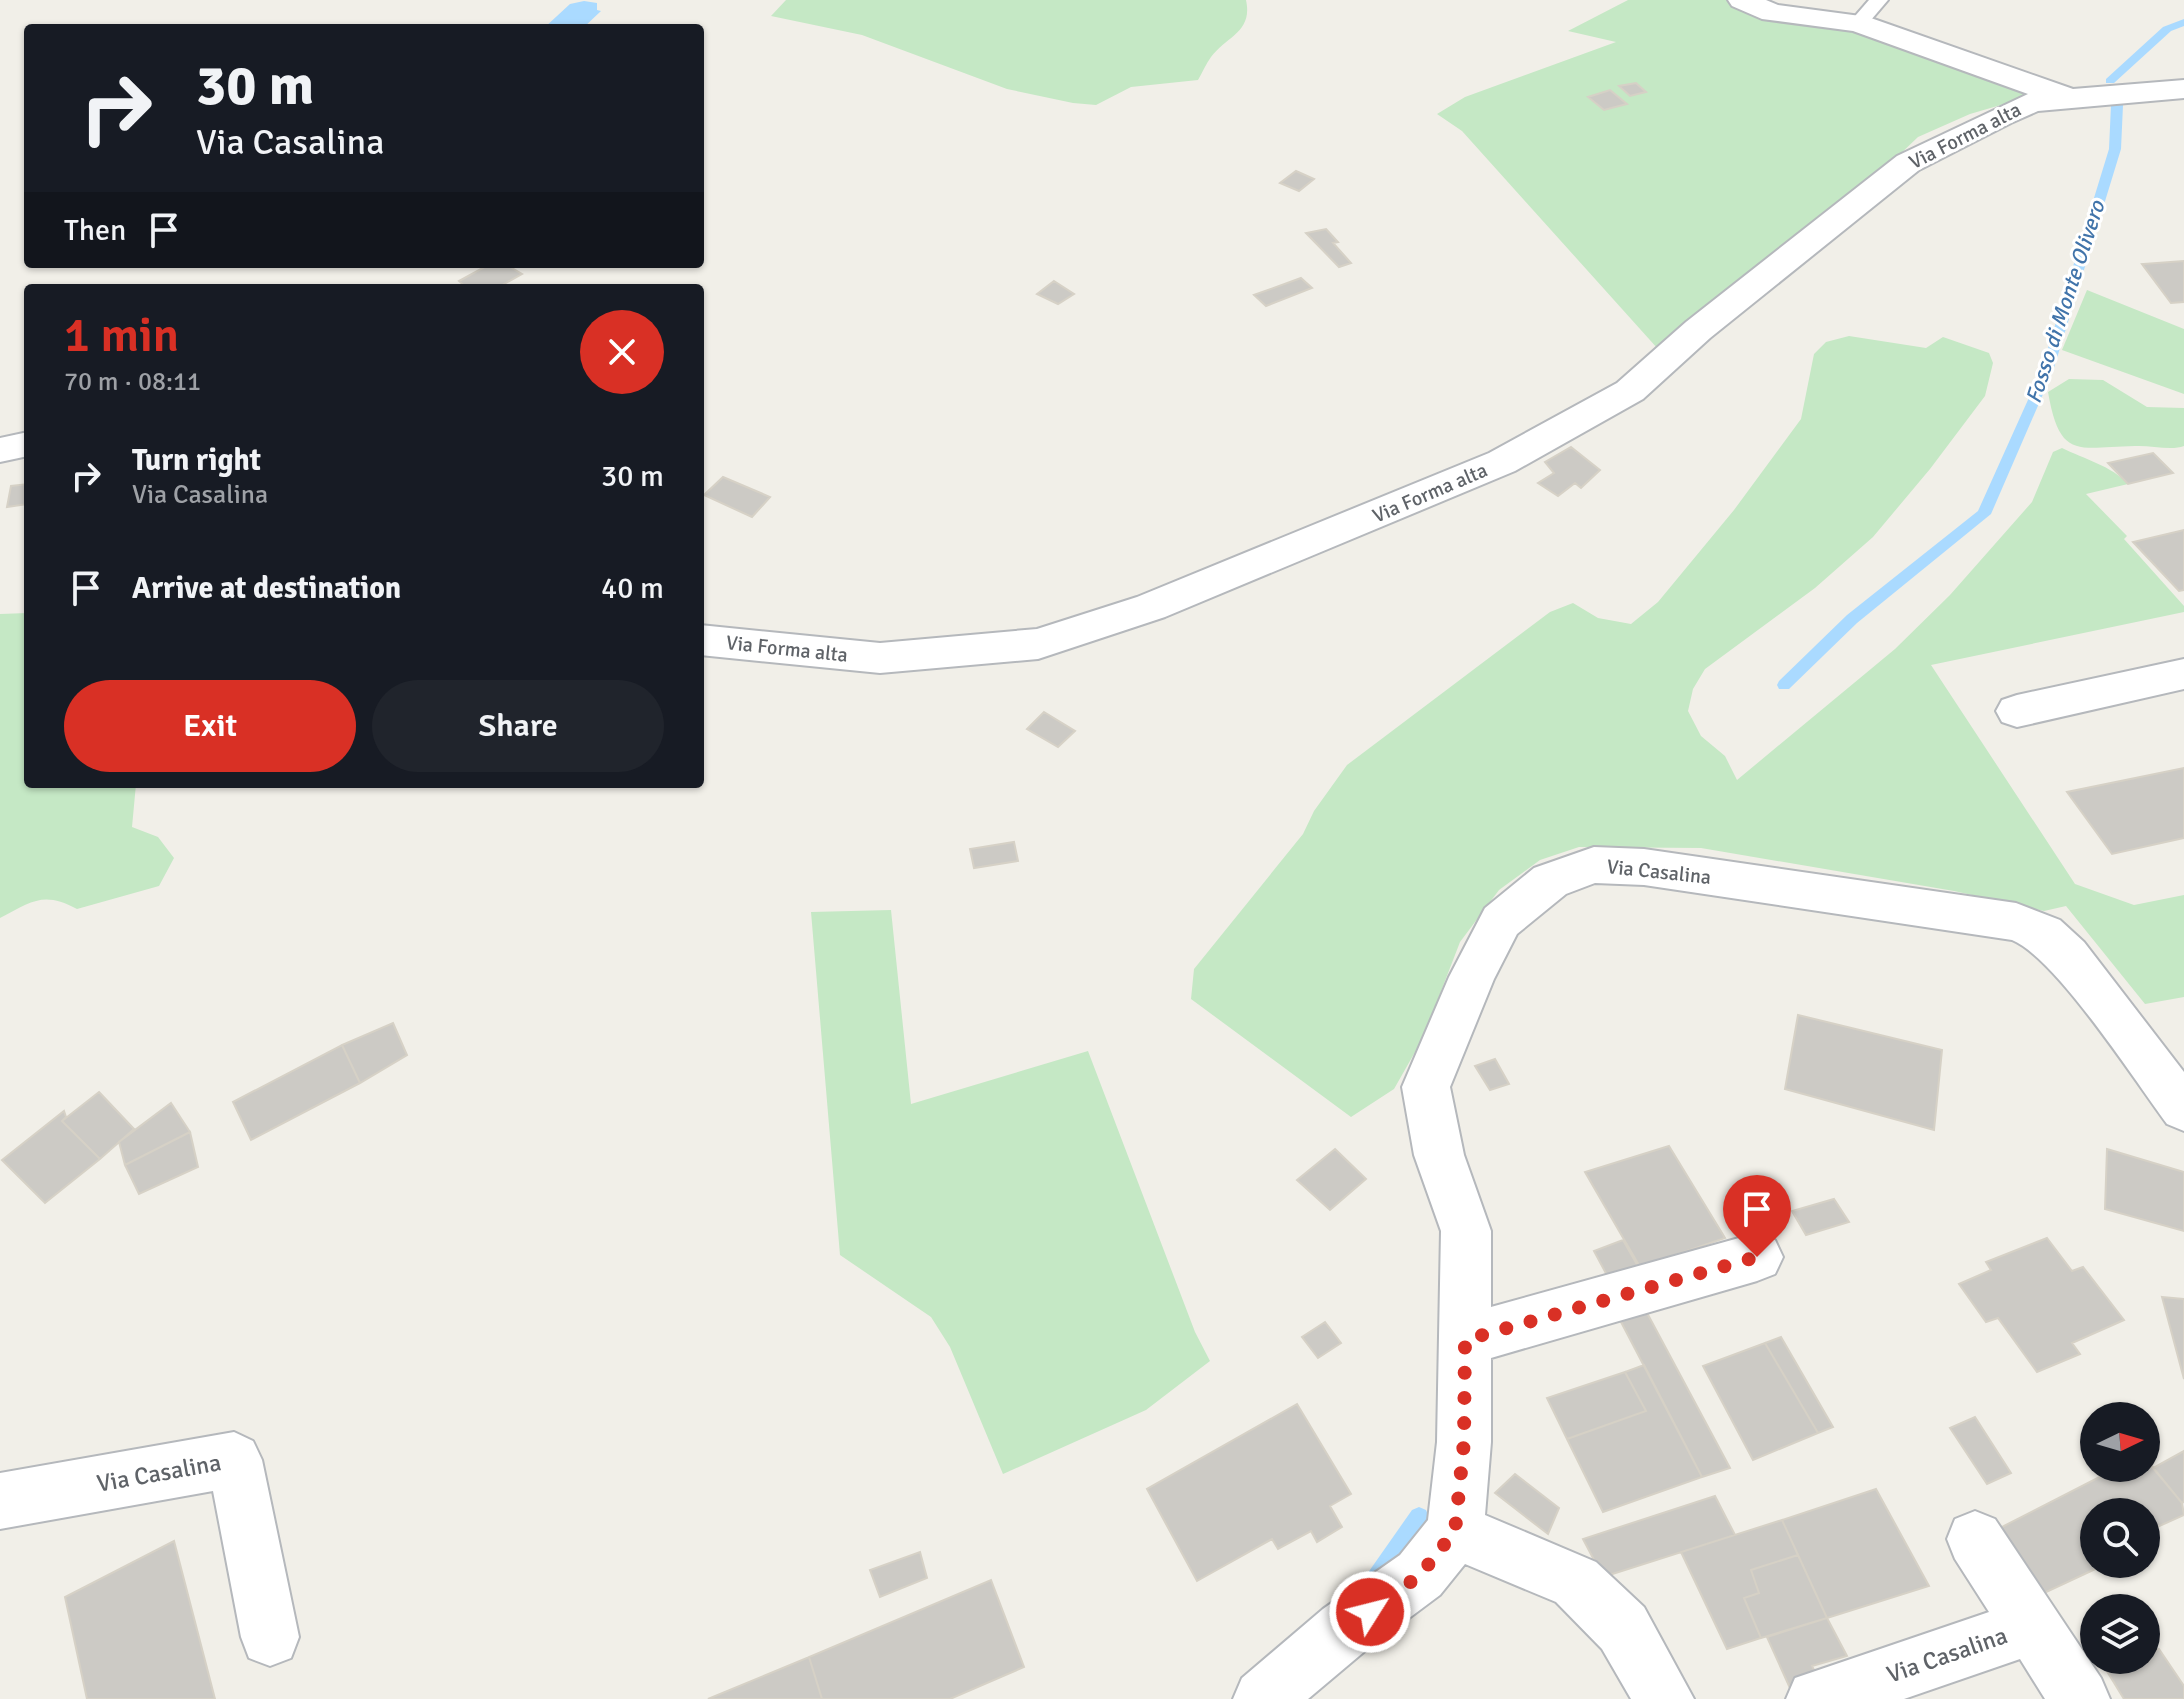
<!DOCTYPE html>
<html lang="en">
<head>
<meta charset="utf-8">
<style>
	body { margin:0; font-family:Signika,sans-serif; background:#20242c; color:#f1f3f6; height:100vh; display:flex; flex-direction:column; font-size:30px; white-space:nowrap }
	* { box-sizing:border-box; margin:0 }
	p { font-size:26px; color:#9ea1a6 }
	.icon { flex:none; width:44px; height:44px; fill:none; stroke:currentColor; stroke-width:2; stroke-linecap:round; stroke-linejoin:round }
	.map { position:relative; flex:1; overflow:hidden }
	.sheet { position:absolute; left:24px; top:284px; width:680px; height:504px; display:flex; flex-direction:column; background:#171b24; border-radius:8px; box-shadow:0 2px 6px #0004 }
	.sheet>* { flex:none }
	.top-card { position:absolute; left:24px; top:24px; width:680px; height:244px; border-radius:8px; box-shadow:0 2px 6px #0004; background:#171b24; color:#f1f3f6; overflow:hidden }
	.needle { width:52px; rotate:85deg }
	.tools { position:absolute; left:2080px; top:1402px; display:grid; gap:16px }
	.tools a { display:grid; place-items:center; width:80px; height:80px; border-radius:50%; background:#171b24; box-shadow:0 2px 6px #0004; font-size:40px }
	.pin { position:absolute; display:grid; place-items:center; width:68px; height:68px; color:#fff; margin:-82px -34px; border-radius:50% 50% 50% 0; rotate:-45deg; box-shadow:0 0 8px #0007 }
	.pin .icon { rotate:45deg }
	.me { position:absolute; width:88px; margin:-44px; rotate:54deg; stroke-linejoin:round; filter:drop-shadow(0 0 6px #0008) }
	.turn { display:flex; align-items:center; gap:28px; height:168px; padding:0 40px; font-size:36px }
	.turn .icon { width:104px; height:104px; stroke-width:2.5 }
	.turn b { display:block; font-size:56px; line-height:68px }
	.then { display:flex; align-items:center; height:76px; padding:0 40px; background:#0003; gap:16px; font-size:30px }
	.round { display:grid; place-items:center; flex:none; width:84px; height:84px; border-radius:42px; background:#20242c }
	.summary { display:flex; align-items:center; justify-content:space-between; height:136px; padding:0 40px }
	h1 { font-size:48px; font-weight:600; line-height:60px; color:#d93025 }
	.cta { display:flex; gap:16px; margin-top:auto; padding:16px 40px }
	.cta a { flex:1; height:92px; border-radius:48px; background:#d93025; color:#fff; font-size:32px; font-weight:600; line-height:92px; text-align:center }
	.cta a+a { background:#20242c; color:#f1f3f6 }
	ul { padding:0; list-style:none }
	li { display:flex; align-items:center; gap:24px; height:112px; padding:0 40px }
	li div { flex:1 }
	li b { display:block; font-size:30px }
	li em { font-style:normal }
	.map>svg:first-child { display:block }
</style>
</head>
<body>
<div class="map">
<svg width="2184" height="1699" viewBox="0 0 2184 1699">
	<rect width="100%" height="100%" fill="#f1efe8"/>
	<path fill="#c5e8c5" d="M786 0H1246C1253 32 1227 36 1211 57 1206 64 1202 73 1198 80L1131 87 1096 105 1073 103 1007 89 862 35 771 16Z
		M1628 0H1726L1790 20 1866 35 2038 94 1970 114 1918 137 1872 181 1658 349 1462 131 1437 114 1465 97 1616 42 1568 31Z
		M2087 290 2184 329V394L2062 350Z
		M1849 336 1926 348 1943 337 1989 353 1993 363 1985 396 1930 469 1873 537 1815 588 1705 669 1693 689 1688 711 1701 736 1725 756 1737 780 1895 649 1950 595 2032 502 2053 452 2062 448C2084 459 2112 466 2128 484L2086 494 2127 536 2124 539 2184 606V612L1931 665 2075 884 2134 905 2184 895V997L2145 1004 2066 906 2044 911 1954 891 1701 848 1579 847 1540 860 1499 890 1460 942 1423 1038 1394 1089 1351 1117 1191 999 1194 969 1303 834 1314 811 1347 765 1550 612 1573 603 1598 618 1631 624 1658 602 1734 510 1801 419 1814 354 1826 342Z
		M2069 379 2103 380 2147 407 2184 408V446C2171 451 2150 445 2135 446 2078 447 2060 461 2048 392Z
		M28 613V784H136L132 827 158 837 174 858 159 886 77 909C44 891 32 901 0 918V614Z
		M891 910 911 1104 1088 1051 1195 1332 1210 1361 1146 1410 1003 1474 950 1347 931 1317 840 1255 811 912Z"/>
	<path fill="#aadaff" d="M584 1 597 3V10L601 11 583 28H544L570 4Z"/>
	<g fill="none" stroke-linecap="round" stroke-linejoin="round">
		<path fill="#aadaff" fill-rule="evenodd" d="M2184 19V26L2171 31 2114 83H2106V79L2163 27Z
			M2117 102 2123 105 2121 149 2053 371 1991 514 1857 623 1789 689H1779L1777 685 1779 681 1847 615 1978 511 2041 371 2109 149 2111 105Z
			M1419 1507 1426 1510 1429 1517 1426 1524 1379 1591 1372 1594 1365 1591 1362 1584 1365 1577 1412 1510Z"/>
	</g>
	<path fill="#cccac5" stroke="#d6d1c6" stroke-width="2" d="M1636 83 1646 92 1630 96 1619 86Z
		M1610 90 1627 104 1604 110 1588 97Z
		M1296 171 1314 179 1299 191 1280 183Z
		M1326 229 1338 242 1333 243 1351 263 1339 267 1306 233Z
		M2184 261V302L2171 303 2142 264Z
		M490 264H515L512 268 522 274 497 288H467L459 281Z
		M1301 278 1312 288 1266 306 1254 295Z
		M1054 281 1074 294 1058 304 1037 294Z
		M1571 447 1600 470 1581 488 1575 483 1558 496 1538 483 1554 473 1545 462Z
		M2153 453 2173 473 2128 484 2108 463Z
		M723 477 770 497 752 517 704 495Z
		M28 484V504L7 507 11 486Z
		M2184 530V590L2179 591 2133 542Z
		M1044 712 1075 731 1058 747 1027 729Z
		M2184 768V838L2112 854 2067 792Z
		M1014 842 1018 861 974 868 970 849Z
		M1798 1015 1942 1050 1934 1130 1785 1089Z
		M393 1023 407 1055 360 1083 342 1045Z
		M342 1045 360 1083 251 1140 233 1102Z
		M1495 1059 1509 1084 1490 1090 1475 1066Z
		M99 1092 134 1129 100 1159 62 1121Z
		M171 1103 190 1132 125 1165 119 1142Z
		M64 1111 66 1117 62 1121 100 1159 45 1203 2 1160Z
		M190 1132 198 1167 139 1194 125 1165Z
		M1669 1146 1725 1238 1640 1267 1585 1172Z
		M1335 1149 1366 1179 1330 1210 1297 1180Z
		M2107 1149 2184 1172V1231L2105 1209Z
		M1834 1199 1849 1222 1806 1235 1792 1211Z
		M2047 1238 2072 1271 2083 1267 2124 1320 2072 1343 2080 1354 2037 1372 1998 1318 1986 1322 1959 1284 1991 1270 1986 1262Z
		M1623 1240 1639 1268 1609 1279 1594 1251Z
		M2162 1297 2184 1299V1379Z
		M1646 1311 1730 1468 1702 1477 1620 1320Z
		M1325 1322 1341 1343 1318 1358 1302 1337Z
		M1781 1337 1833 1427 1818 1433 1765 1343Z
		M1765 1343 1818 1433 1753 1460 1703 1366Z
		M1644 1365 1702 1477 1603 1512 1567 1439 1646 1411 1625 1372Z
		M1625 1372 1646 1411 1567 1439 1547 1398Z
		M1297 1404 1351 1494 1330 1506 1342 1527 1317 1542 1311 1531 1278 1549 1272 1539 1197 1581 1147 1489Z
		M1975 1417 2011 1473 1987 1484 1950 1428Z
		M2184 1451V1502L2182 1503 2153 1468Z
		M2146 1459 2182 1503 2184 1515 2146 1532V1512H2094V1564H2106L2042 1594 1998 1529 2117 1468H2146Z
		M1515 1474 1559 1508 1548 1534 1495 1493Z
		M1876 1489 1929 1586 1827 1618 1782 1520Z
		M1715 1496 1735 1535 1603 1577 1583 1539Z
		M1782 1520 1798 1555 1751 1570 1759 1593 1744 1598 1761 1638 1727 1649 1681 1552Z
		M174 1541 215 1699H87L65 1597Z
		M920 1552 927 1578 880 1597 870 1570Z
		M1798 1555 1827 1618 1761 1638 1744 1598 1759 1593 1751 1570Z
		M991 1580 1024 1667 950 1699H822L809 1657Z
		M1827 1618 1847 1656 1812 1666 1823 1688 1794 1697 1767 1637Z
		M2159 1649 2184 1686V1699H2124L2105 1668 2128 1660H2146V1654Z
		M809 1657 822 1699H708Z"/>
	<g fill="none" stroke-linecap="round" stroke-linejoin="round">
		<g stroke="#b5b8bc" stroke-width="4">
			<path id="lane" d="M1869 0H1888L1865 27H1851L1849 23Z"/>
		</g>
		<g stroke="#b5b8bc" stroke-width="4">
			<path id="street" d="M1728 0H1766L1778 5 1868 17 2073 89 2184 80V98L2038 111 2011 123 1919 170 1710 338 1643 399 1515 471 1165 617 1038 659 880 673 700 655V625L880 643 1037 629 1137 597 1489 453 1617 383 1686 322 1897 156 2028 94 1853 31 1762 19 1732 6Z
				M28 432V456L0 462V438Z
				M2184 659V689L2017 727 2002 722 1996 711 2002 700 2017 695Z
				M1594 847 1644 849 2016 903 2060 920 2084 942 2184 1072V1131L2167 1124C2135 1081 2056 958 2012 940L1644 885 1595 883 1566 894 1517 934 1494 979 1450 1087 1464 1155 1491 1231V1307L1757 1233 1775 1240 1783 1257 1775 1274 1757 1281 1491 1358V1442L1485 1515 1596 1562 1644 1607 1694 1699H1631L1602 1649 1556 1602 1465 1564 1440 1595 1365 1651 1308 1699H1233L1242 1678 1323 1609 1400 1555 1428 1520 1437 1442 1441 1231 1414 1155 1402 1087 1449 977 1485 908 1534 868Z
				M234 1432 253 1441 262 1460 299 1637 291 1658 270 1666 249 1658 241 1637 213 1491 0 1529V1473Z
				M1975 1511 1995 1519 2101 1678 2110 1699H2045L2020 1659 1904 1699H1786L1795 1678 1989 1612 1955 1559 1947 1539 1955 1519Z"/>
		</g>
		<use href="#lane" fill="#fff" fill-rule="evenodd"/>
		<use href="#street" fill="#fff" fill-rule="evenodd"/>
	</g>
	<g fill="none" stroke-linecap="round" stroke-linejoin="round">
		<path stroke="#d93025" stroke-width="14" stroke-dasharray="0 25.2" d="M1370 1612 1420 1575 1455 1531 1464 1442 1465 1340 1757 1257"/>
	</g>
	<g text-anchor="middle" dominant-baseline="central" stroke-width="6" stroke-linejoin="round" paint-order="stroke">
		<g font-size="20" fill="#5f6368" stroke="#fff">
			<text transform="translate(1965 136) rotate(-27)">Via Forma alta</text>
			<text transform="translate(1430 493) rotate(-23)">Via Forma alta</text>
			<text transform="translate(787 649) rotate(6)">Via Forma alta</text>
			<text transform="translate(1659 872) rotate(6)">Via Casalina</text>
		</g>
		<g font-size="22" font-style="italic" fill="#4174aa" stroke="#fff">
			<text transform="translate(2065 302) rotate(-72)">Fosso di Monte Olivero</text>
		</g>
		<g font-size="24" fill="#5f6368" stroke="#fff">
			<text transform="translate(159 1473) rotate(-10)">Via Casalina</text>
			<text transform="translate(1947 1655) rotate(-19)">Via Casalina</text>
		</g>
	</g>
</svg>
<div class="tools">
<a><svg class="needle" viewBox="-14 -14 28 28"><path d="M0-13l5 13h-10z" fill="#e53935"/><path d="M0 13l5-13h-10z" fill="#9ea1a6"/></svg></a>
<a><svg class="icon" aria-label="search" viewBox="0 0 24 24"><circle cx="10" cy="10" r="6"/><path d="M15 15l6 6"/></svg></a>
<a><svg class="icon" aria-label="layers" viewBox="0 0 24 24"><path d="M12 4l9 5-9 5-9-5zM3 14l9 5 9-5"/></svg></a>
</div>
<div class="pin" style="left:1757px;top:1257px;background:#d93025"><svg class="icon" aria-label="arrive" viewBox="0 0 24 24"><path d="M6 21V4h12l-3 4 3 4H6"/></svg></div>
<svg class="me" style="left:1370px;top:1612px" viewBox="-20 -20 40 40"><circle r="17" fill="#d93025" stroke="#fff" stroke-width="3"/><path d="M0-11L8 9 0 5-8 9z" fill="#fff"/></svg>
<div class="top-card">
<div class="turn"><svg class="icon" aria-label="right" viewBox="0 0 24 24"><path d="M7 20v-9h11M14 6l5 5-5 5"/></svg><div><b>30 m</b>Via Casalina</div></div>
<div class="then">Then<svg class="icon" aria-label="arrive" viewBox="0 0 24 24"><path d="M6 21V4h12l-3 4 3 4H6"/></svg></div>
</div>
<section class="sheet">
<div class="summary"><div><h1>1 min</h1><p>70 m · 08:11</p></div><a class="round" style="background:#d93025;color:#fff"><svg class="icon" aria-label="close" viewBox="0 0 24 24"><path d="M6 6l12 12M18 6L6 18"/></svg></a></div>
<ul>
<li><svg class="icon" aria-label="right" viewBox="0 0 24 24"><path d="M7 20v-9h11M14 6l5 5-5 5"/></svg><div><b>Turn right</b><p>Via Casalina</p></div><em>30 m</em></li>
<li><svg class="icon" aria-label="arrive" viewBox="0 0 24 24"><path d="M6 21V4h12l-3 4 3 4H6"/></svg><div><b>Arrive at destination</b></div><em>40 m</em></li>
</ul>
<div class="cta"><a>Exit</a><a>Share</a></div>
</section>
</div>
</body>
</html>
